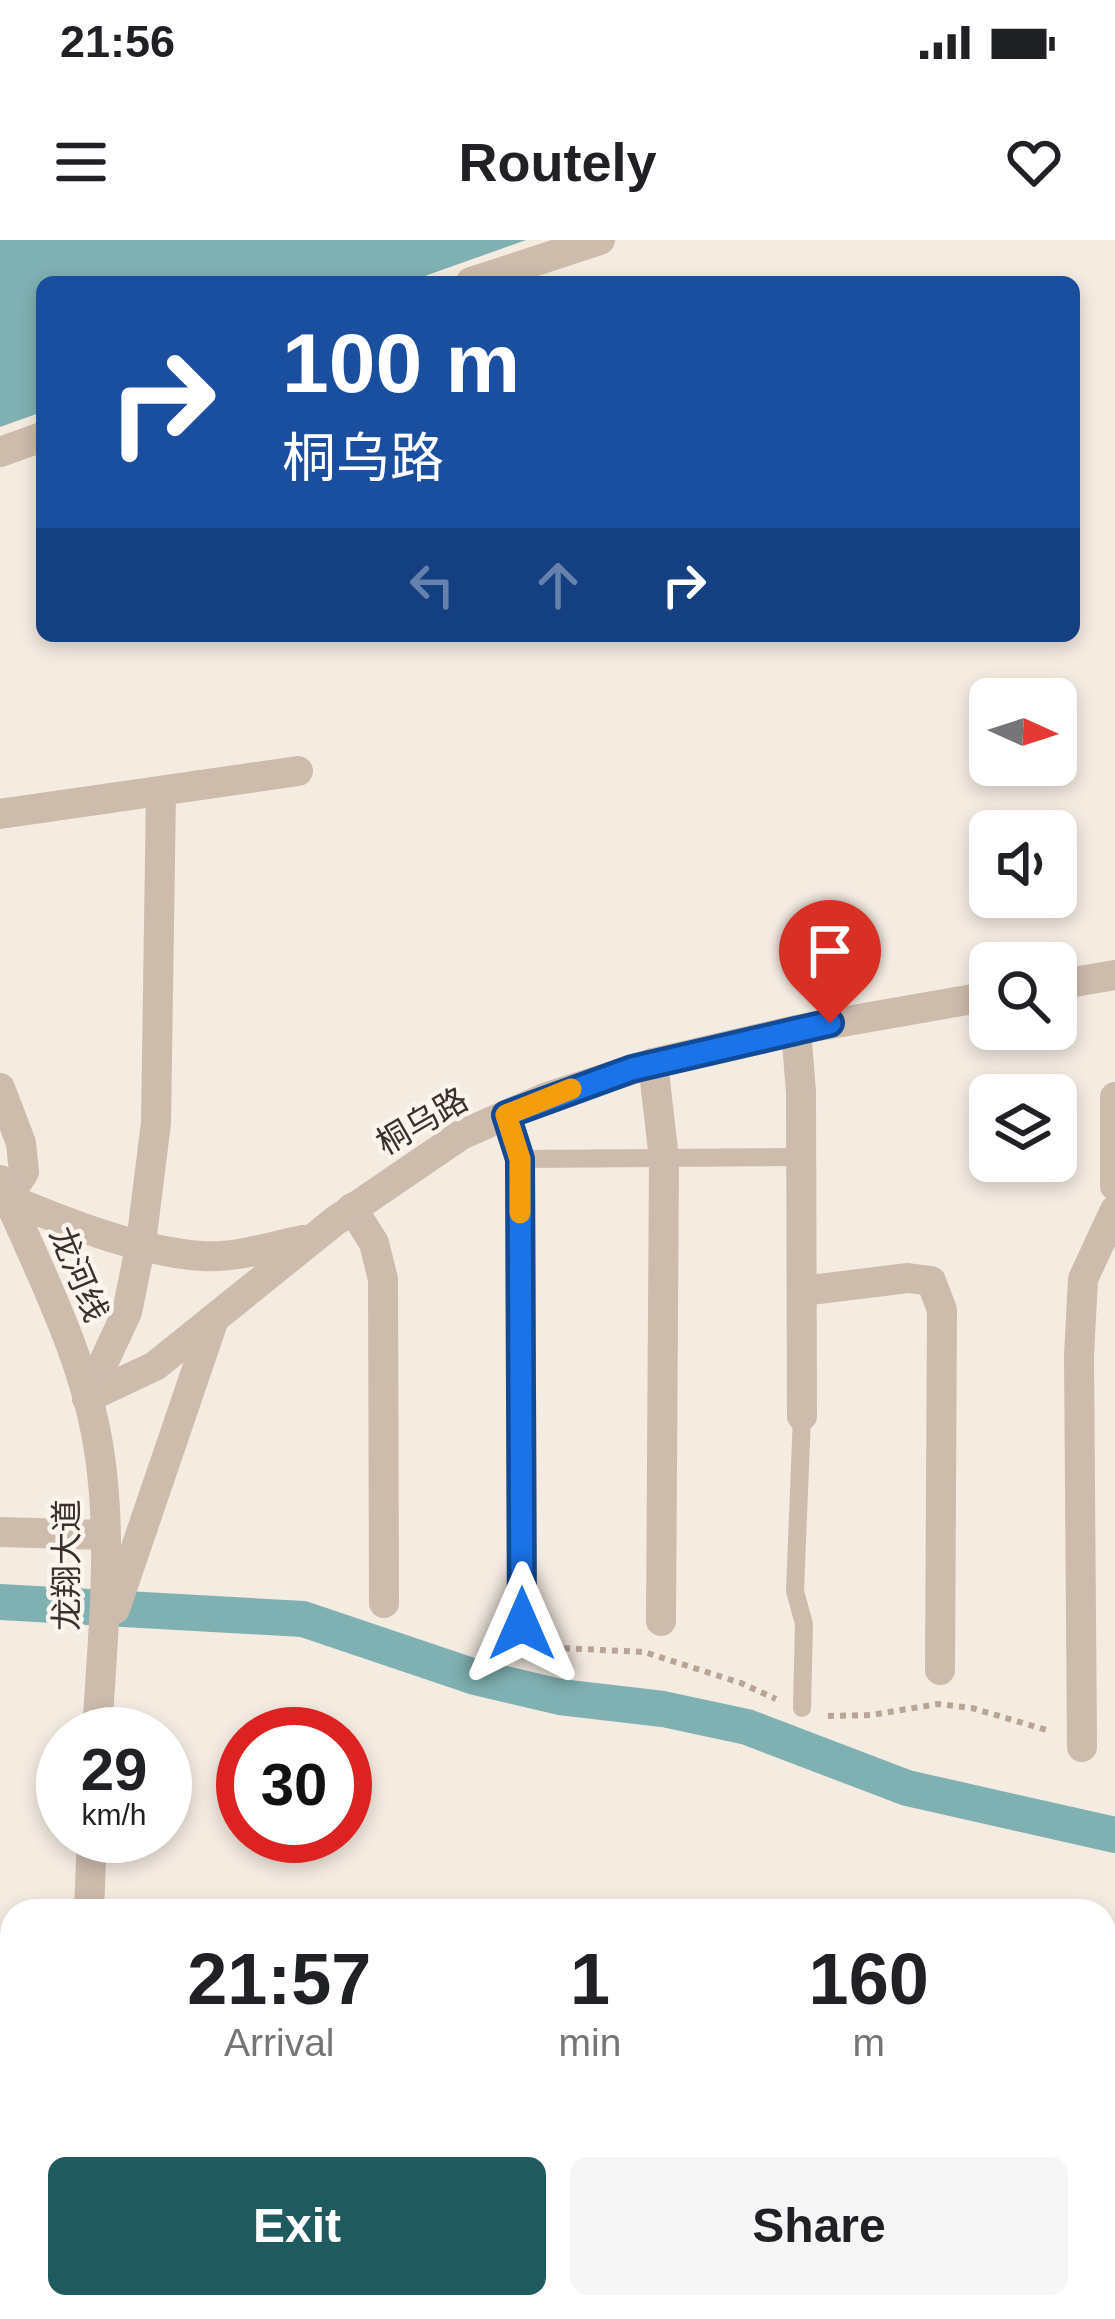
<!DOCTYPE html>
<html lang="en">
<head>
<meta charset="utf-8">
<style>
	body { margin:0; font-family:Arial,"Noto Sans SC",sans-serif; background:#f6f6f6; color:#202124; height:100vh; display:flex; flex-direction:column; font-size:45px; white-space:nowrap }
	* { box-sizing:border-box; margin:0 }
	p { font-size:39px; color:#757577 }
	.icon { flex:none; width:66px; height:66px; fill:none; stroke:currentColor; stroke-width:2; stroke-linecap:round; stroke-linejoin:round }
	.map { position:relative; flex:1; overflow:hidden }
	.drawer { position:absolute; left:0px; top:1659px; width:1116px; height:420px; display:flex; flex-direction:column; background:#fff; border-radius:36px 36px 0 0; box-shadow:0 6px 18px #0003 }
	.drawer>* { flex:none }
	.banner { position:absolute; left:36px; top:36px; width:1044px; height:366px; border-radius:18px; box-shadow:0 6px 18px #0003; background:#1a4fa0; color:#fff; overflow:hidden }
	.needle { width:78px; rotate:93deg }
	.controls { position:absolute; left:969px; top:438px; display:grid; gap:24px }
	.controls a { display:grid; place-items:center; width:108px; height:108px; border-radius:18px; background:#fff; box-shadow:0 6px 18px #0003; font-size:60px }
	.speed { position:absolute; left:36px; top:1467px; display:flex; gap:24px; font-size:60px; font-weight:700; text-align:center }
	.speed>* { display:grid; place-content:center; width:156px; height:156px; border-radius:50%; background:#fff; box-shadow:0 6px 18px #0003; line-height:1 }
	.speed small { font-size:30px; font-weight:400 }
	.speed .limit { border:18px solid #d22; background:#fff; color:#111 }
	.pin { position:absolute; display:grid; place-items:center; width:102px; height:102px; color:#fff; margin:-123px -51px; border-radius:50% 50% 50% 0; rotate:-45deg; box-shadow:0 0 12px #0007 }
	.pin .icon { rotate:45deg }
	.me { position:absolute; width:132px; margin:-66px; rotate:0deg; stroke-linejoin:round; filter:drop-shadow(0 0 9px #0008) }
	.turn { display:flex; align-items:center; gap:42px; height:252px; padding:0 48px; font-size:54px }
	.turn .icon { width:156px; height:156px; stroke-width:2.5 }
	.turn b { display:block; font-size:84px; line-height:102px }
	.lanes { display:flex; align-items:center; height:114px; padding:0 48px; background:#0003; justify-content:center; gap:60px; direction:ltr }
	.lanes .off { opacity:.35 }
	.eta { display:flex; justify-content:space-evenly; align-items:center; height:204px; text-align:center }
	.eta b { font-size:72px; font-weight:700; line-height:84px }
	.button { display:flex; gap:24px; margin-top:auto; padding:24px 48px }
	.button a { flex:1; height:138px; border-radius:18px; background:#1f5a5e; color:#fff; font-size:48px; font-weight:700; line-height:138px; text-align:center }
	.button a+a { background:#f6f6f6; color:#202124 }
	.status { display:flex; justify-content:space-between; align-items:center; height:84px; padding:0 60px; background:#fff; direction:ltr }
	.status svg { height:33px; fill:currentColor }
	header { display:flex; justify-content:space-between; align-items:center; height:156px; padding:0 48px; background:#fff; font-size:54px; font-weight:700 }
	.map>svg:first-child { display:block }
</style>
</head>
<body>
<div class="status"><b>21:56</b><svg viewBox="0 0 49 12"><path d="M0 12V9h3v3zM5 12V6h3v6zM10 12V3h3v9zM15 12V0h3v12zM26 1h20v11H26zM47 4h2v5h-2z"/></svg></div>
<header><svg class="icon" aria-label="menu" viewBox="0 0 24 24"><path d="M4 6h16M4 12h16M4 18h16"/></svg>Routely<svg class="icon" aria-label="heart" viewBox="0 0 24 24"><path d="M12 20l-8-8c-3-5 5-10 8-4 3-6 11-1 8 4z"/></svg></header>
<div class="map">
<svg width="1115" height="2079" viewBox="0 0 1115 2079">
	<rect width="100%" height="100%" fill="#f4ebe1"/>
	<path fill="#7fb0b2" d="M0 0H526L408 42H42V172L0 187Z"/>
	<g fill="none" stroke-linecap="round" stroke-linejoin="round">
		<path stroke="#7fb0b2" stroke-width="36" d="M0 1362 303 1379 475 1437 560 1457 663 1469 747 1487 907 1548 1115 1595"/>
		<path stroke="#b9a596" stroke-width="6" stroke-dasharray="6 6" stroke-linecap="butt" d="M540 1407 644 1412 741 1443 776 1459
			M828 1476 871 1475 938 1464 972 1468 1050 1491"/>
		<path stroke="#cdbbac" stroke-width="18" d="M520 919 801 917
			M802 1468 804 1384 795 1351 802 1176"/>
		<path stroke="#cdbbac" stroke-width="30" d="M471 42 600 0
			M0 212 42 197
			M0 574 298 531
			M796 790 801 852 802 1176
			M653 823 664 919 661 1381
			M0 848 21 903 24 932 7 958H0
			M1115 857V946
			M506 875 520 919 522 1383
			M352 968 374 1003 383 1039 384 1363
			M802 1051 908 1038 931 1041 942 1070 940 1430
			M87 1158 127 1072 141 1003 156 883 161 553
			M0 1292 104 1295
			M1082 1507 1079 1116 1083 1039 1115 970"/>
		<path stroke="#cdbbac" stroke-width="30" d="M1056 745 1115 735
			M0 940C38 1029 87 1120 100 1217 113 1308 102 1403 97 1494
			M7 958C64 982 140 1012 202 1016 236 1018 270 1007 303 1000
			M87 1158 155 1126 335 981 461 895 547 857 653 823 796 790 990 756
			M115 1369 214 1079
			M89 1671 92 1596
			M71 2079 72 2067"/>
	</g>
	<g fill="none" stroke-linecap="round" stroke-linejoin="round">
		<g stroke="#114b97" stroke-width="30">
			<path id="route" d="M522 1384 520 919 506 875 632 829 830 783"/>
		</g>
		<use href="#route" stroke="#1a73e8" stroke-width="21"/>
		<path stroke="#f59e0b" stroke-width="21" d="M520 973V919L506 875 571 849"/>
	</g>
	<g text-anchor="middle" dominant-baseline="central" stroke-width="9" stroke-linejoin="round" paint-order="stroke">
		<g font-size="33" fill="#3b302b" stroke="#fbf5ee">
			<text transform="translate(422 881) rotate(-30)">桐乌路</text>
			<text transform="translate(79 1034) rotate(67)">龙河线</text>
			<text transform="translate(66 1325) rotate(-90)">龙翔大道</text>
		</g>
	</g>
</svg>
<div class="controls">
<a><svg class="needle" viewBox="-14 -14 28 28"><path d="M0-13l5 13h-10z" fill="#e53935"/><path d="M0 13l5-13h-10z" fill="#757577"/></svg></a>
<a><svg class="icon" aria-label="sound" viewBox="0 0 24 24"><path d="M4 9h4l5-4v14l-5-4H4zM17 9q2 3 0 6"/></svg></a>
<a><svg class="icon" aria-label="search" viewBox="0 0 24 24"><circle cx="10" cy="10" r="6"/><path d="M15 15l6 6"/></svg></a>
<a><svg class="icon" aria-label="layers" viewBox="0 0 24 24"><path d="M12 4l9 5-9 5-9-5zM3 14l9 5 9-5"/></svg></a>
</div>
<div class="speed"><div>29<small>km/h</small></div><div class="limit">30</div></div>
<div class="pin" style="left:830px;top:783px;background:#d93025"><svg class="icon" aria-label="arrive" viewBox="0 0 24 24"><path d="M6 21V4h12l-3 4 3 4H6"/></svg></div>
<svg class="me" style="left:522px;top:1384px" viewBox="-20 -20 40 40"><path d="M0-17L14 15 0 8-14 15z" fill="#1a73e8" stroke="#fff" stroke-width="4"/></svg>
<div class="banner">
<div class="turn"><svg class="icon" aria-label="right" viewBox="0 0 24 24"><path d="M7 20v-9h11M14 6l5 5-5 5"/></svg><div><b>100 m</b>桐乌路</div></div>
<div class="lanes"><svg class="icon off" aria-label="left" viewBox="0 0 24 24"><path d="M17 20v-9H6M10 6l-5 5 5 5"/></svg><svg class="icon off" aria-label="ahead" viewBox="0 0 24 24"><path d="M12 20V5M6 11l6-6 6 6"/></svg><svg class="icon" aria-label="right" viewBox="0 0 24 24"><path d="M7 20v-9h11M14 6l5 5-5 5"/></svg></div>
</div>
<section class="drawer">
<div class="eta">
<div><b>21:57</b><p>Arrival</p></div>
<div><b>1</b><p>min</p></div>
<div><b>160</b><p>m</p></div>
</div>
<div class="button"><a>Exit</a><a>Share</a></div>
</section>
</div>
</body>
</html>
